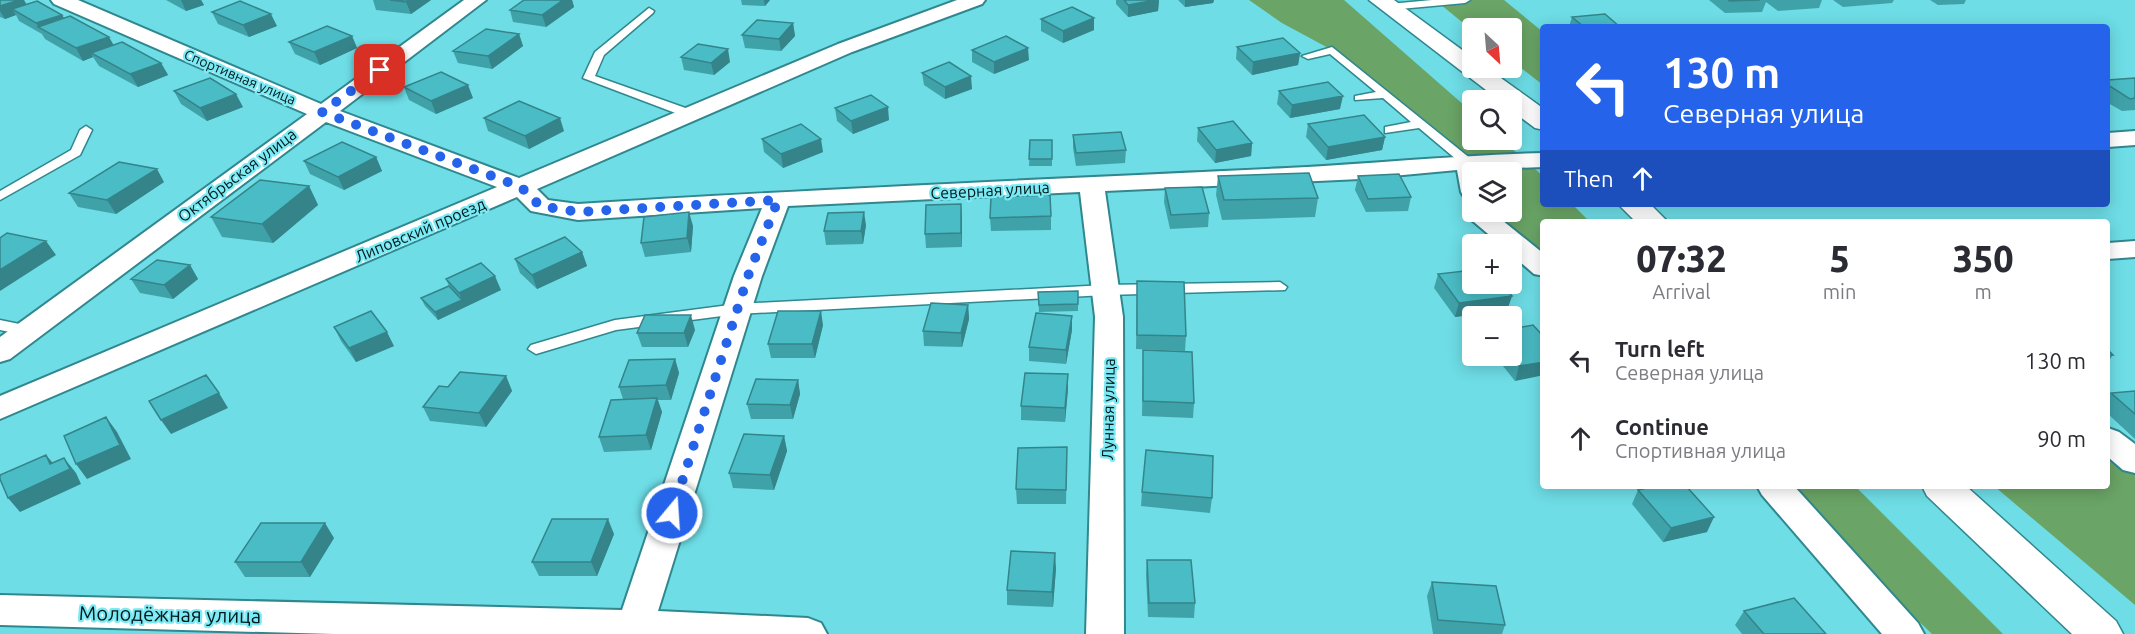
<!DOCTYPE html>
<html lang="en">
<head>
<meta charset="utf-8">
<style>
	body { margin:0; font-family:Ubuntu,sans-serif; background:#f2f2f3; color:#2b2b33; height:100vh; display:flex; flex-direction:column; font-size:22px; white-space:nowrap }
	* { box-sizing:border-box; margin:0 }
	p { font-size:20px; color:#7c7c81 }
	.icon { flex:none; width:33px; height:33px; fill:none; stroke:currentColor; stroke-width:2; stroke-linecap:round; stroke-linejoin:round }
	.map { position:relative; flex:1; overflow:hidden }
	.drawer { position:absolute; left:1540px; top:219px; width:570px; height:270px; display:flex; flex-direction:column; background:#fff; border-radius:6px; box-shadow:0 3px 15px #0003 }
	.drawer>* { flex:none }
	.hud { position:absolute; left:1540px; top:24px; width:570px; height:183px; border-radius:6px; box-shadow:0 3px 15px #0003; background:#2563eb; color:#fff; overflow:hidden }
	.needle { width:39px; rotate:154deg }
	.tools { position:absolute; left:1462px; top:18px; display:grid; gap:12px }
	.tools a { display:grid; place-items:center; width:60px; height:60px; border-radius:6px; background:#fff; box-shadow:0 3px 15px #0003; font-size:30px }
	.pin { position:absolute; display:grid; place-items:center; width:51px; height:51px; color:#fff; margin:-26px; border-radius:12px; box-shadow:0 3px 9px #0006 }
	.me { position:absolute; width:66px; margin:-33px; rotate:18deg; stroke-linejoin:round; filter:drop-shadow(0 0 4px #0008) }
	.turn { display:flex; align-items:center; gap:21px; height:126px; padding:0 24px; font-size:27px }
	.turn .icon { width:78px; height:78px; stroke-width:2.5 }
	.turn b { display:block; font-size:42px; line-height:51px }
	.then { display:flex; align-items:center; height:57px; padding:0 24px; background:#0003; gap:12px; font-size:22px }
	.eta { display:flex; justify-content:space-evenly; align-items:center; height:102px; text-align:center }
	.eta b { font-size:36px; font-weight:800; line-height:42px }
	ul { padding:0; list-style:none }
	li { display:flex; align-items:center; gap:18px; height:78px; padding:0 24px }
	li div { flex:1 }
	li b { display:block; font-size:22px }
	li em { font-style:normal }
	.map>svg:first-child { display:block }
</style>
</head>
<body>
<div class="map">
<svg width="2135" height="634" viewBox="0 0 2135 634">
	<rect width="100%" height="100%" fill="#6edde6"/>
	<path fill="#6aa466" d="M1249 0H1344L1473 113V140H1502L1543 176 1544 204H1572L1590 222H1544L1543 267 1477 214V212H1512V172H1473L1467 162 1332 50 1282 23Z
		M1435 0H1504L1543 32V85L1512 61V28H1473V31Z
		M2108 447 2135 468V605L1994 486H2108Z
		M1780 486H1855L2003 634H1932Z"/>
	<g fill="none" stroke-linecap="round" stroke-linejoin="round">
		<g stroke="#30878e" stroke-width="3">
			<path id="service" d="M1432 0H1470L1465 3 1389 10 1384 7 1389 4Z
				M649 8 654 11 653 13 604 55 595 76 694 111V117H686L583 78 595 52Z
				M1332 47 1471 159 1473 162 1471 165H1463L1419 128 1385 133V127L1411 122 1383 98 1355 100V96L1376 92 1330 54 1308 59 1302 56Z
				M86 126 92 130 80 155 0 200V191L71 150 80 130Z
				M1280 282 1287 287 1285 290 1106 295 737 314 616 330 536 354 528 349 531 345 615 320 737 304 1106 285Z
				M0 320 34 327 37 331 29 336 0 330Z"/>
		</g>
		<g stroke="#30878e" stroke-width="4">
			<path id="minor" d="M51 0H78L321 104 464 0H486L340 111 519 178 838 44 957 0H985L982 4 852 52 537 189 548 200 578 204C814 189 1050 179 1287 168 1372 164 1458 155 1544 153V167L1480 169 1481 172H1473V199L1464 197 1461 192 1457 170 1360 179 1105 191 1123 317 1124 634H1086L1095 317 1080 192 788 206 762 276 658 611 808 618 821 623 827 634H334L0 625V595L622 610 734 276 762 208 578 220 531 211 517 197 0 419V396L497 187 326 122 10 359 0 362V337L307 114 54 4Z
				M2135 131V145L2108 147V133Z
				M1473 205V212H1492L1544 254V276L1534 274 1512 255V244H1500L1468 217 1464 212 1468 207Z
				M2135 241V257L2108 259V243Z
				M2108 428 2119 432 2135 444V473L2123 470 2108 457Z
				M1757 486H1794L1918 623 1924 634H1882L1762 495Z"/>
		</g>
		<g stroke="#30878e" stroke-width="3">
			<path id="secondary" d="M1369 0H1394L1473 58V68H1487L1544 109V130L1535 128 1512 111V100H1499Z
				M1618 204H1650L1668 222H1636Z
				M1922 486H1966L2116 621 2123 634H2072L1927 496Z"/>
		</g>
		<use href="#service" fill="#fff" fill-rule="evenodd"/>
		<use href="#minor" fill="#fff" fill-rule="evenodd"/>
		<use href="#secondary" fill="#fff" fill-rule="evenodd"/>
	</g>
	<path fill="#40a2a9" d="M0 0 27 5 62 15 64 18 114 45 161 63 168 75 138 87 99 66 93 57 83 61 45 39 42 34 19 21 16 15 5 19 0 17Z
		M166 0H201L204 5 186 11Z
		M373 0H431L411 14 376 10Z
		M524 0H572L574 7 546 27 513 22 510 10Z
		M741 0H770L765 6 742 5Z
		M1116 0H1159L1158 11 1128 17 1116 4Z
		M1178 0H1214L1213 3 1185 7Z
		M1709 0H1822L1819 8 1778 11 1766 2 1762 12 1725 13Z
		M1833 0H1894L1892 3 1843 7Z
		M1930 0H1966L1964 4 1938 5Z
		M212 12 277 26 249 37 218 24Z
		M1572 17 1620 27H1569Z
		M1094 18V30L1063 43 1041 31V19Z
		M793 23 795 36 781 51 745 48 742 35Z
		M519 34 523 46 492 69 458 63 453 51Z
		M352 36 357 48 320 65 295 54 289 42Z
		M1237 47 1300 53 1298 65 1252 75 1236 59Z
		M972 50 1029 60 994 74 972 62Z
		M681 57 730 62 714 75 684 70Z
		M922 73 972 89 945 99 924 85Z
		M2135 78V110L2122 111 2108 103V80Z
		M404 87 473 98 436 114 409 100Z
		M174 91 243 107 207 121 181 104Z
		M1279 91 1340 109 1290 118 1277 104Z
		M835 108 889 120 853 134 837 121Z
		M484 118 564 131 529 149 488 131Z
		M1308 124 1385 137 1382 150 1326 160 1306 137Z
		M1198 128 1252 143 1251 156 1215 163 1197 141Z
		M1073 135 1126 150 1125 163 1076 166 1073 148Z
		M762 139 823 152 783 168 764 152Z
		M1030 140H1052V166H1029Z
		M376 157 382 171 344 190 310 174 304 161Z
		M1218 176 1318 198 1315 217 1222 220 1216 195Z
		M1358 176 1411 197 1408 211 1366 212 1355 190Z
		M164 182 116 214 78 207 69 193Z
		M309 186 318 205 273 243 222 237 211 217Z
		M1165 188 1209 213 1208 227 1170 229 1164 202Z
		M1051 216V230L991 231 990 218Z
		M962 218V247L926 248 925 234Z
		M866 225 863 244 826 245 824 231Z
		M693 226 691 252 645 257 641 243Z
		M582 252 587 266 537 289 520 273 515 259Z
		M190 265 198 279 173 299 140 293 131 279Z
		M1438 274 1512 296 1507 310 1455 317 1434 288Z
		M446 279 501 290 438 320 425 306 421 298 449 286Z
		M1137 281 1186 336 1185 351 1136 349Z
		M1078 291V311L1039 312 1038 292Z
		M968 305 969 319 962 347 924 346 923 331Z
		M823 325 815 358H771L768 344Z
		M1533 325 1515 381 1495 356H1512Z
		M334 327 394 346 356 362 341 341Z
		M695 330 688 347H642L637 333Z
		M1072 330 1066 364 1029 361V347Z
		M1143 350 1194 403 1193 418 1142 416Z
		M2108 350 2113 355 2108 362Z
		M675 359 679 373 671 400H658L662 412 651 450 604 452 599 437 623 399 619 387Z
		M506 376 512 391 486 427 430 421 423 407 448 387Z
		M798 380 800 394 793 419H751L747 404Z
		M1068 389 1065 422 1021 420V406Z
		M2135 391V439L2108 414V398L2111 393Z
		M784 436 787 451 774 490 733 488 729 473Z
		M1067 447 1066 504H1017L1016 489Z
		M1638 490 1707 532 1663 542 1632 504Z
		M1142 492 1212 498 1210 513 1141 506Z
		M614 534 597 576H539L532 562Z
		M334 538 310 577H245L235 562Z
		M1147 560 1195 603 1194 618 1148 617 1146 575Z
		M1056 568 1053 607 1007 605V590Z
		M1432 582 1505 625 1502 634H1433L1427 596Z
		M1744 611 1826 634H1742L1735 625Z"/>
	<path fill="#34848a" d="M19 0H24L30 10 12 9 16 15 5 19 0 11V6Z
		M181 0H201L204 5 186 11Z
		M409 0H431L411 14 406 2Z
		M563 0H572L574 7 546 27 542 15Z
		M764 0H770L765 6Z
		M1159 0 1158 11 1128 17V5Z
		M1185 0H1214L1213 3 1185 7Z
		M271 14 277 26 249 37 243 25Z
		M62 15 69 27 39 28 36 23Z
		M1094 18V30L1063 43V31Z
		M793 23 795 36 781 51 779 39Z
		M519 34 523 46 492 69 488 56Z
		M352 36 357 48 320 65 314 52Z
		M109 37 116 49 91 53 93 57 83 61 76 48Z
		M1028 48 1029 60 994 74V62Z
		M728 49 730 62 714 75 711 63Z
		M1300 53 1298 65 1252 75 1253 62Z
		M161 63 168 75 138 87 130 74Z
		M971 76 972 89 945 99V87Z
		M468 85 473 98 436 114 431 101Z
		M236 94 243 107 207 121 200 108Z
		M1343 96 1340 109 1290 118 1292 105Z
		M888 107 889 120 853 134 851 121Z
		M560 118 564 131 529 149 525 136Z
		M1385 137 1382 150 1326 160 1328 147Z
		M821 139 823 152 783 168 781 154Z
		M1252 143 1251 156 1215 163 1216 150Z
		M376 157 382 171 344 190 338 177Z
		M157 169 164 182 116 214 107 200Z
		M309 186 318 205 273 243 262 224Z
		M961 204 962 218V247L961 233Z
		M689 212 693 226 691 252 687 238Z
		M864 212 866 225 863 244 861 231Z
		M46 241 56 255 0 291V270Z
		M582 252 587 266 537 289 532 275Z
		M190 265 198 279 173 299 164 285Z
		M495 276 501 290 438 320 435 312 462 300 459 293Z
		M1512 296 1507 310 1455 317 1459 303Z
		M968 305 969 319 962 347 961 333Z
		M821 311 823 325 815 358 812 344Z
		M691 315 695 330 688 347 684 333Z
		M1072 316V330L1066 364V350Z
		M387 332 394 346 356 362 349 348Z
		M675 359 679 373 671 400 666 385Z
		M1544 362V375L1515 381 1519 366Z
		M1068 374V389L1065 422V408Z
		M506 376 512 391 486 427 479 413Z
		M798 380 800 394 793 419 790 405Z
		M219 393 228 408 171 434 161 420Z
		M657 398 662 412 651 450 646 435Z
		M106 417 117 432 131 459 87 479 76 464Z
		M784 436 787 451 774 490 770 475Z
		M46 455 58 469 64 458 76 473 81 484 20 512 8 498 50 464Z
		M1714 517 1707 532 1663 542 1671 528Z
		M608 519 614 534 597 576 591 562Z
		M325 523 334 538 310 577 301 562Z
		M1055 553 1056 568 1053 607 1052 592Z"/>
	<path fill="#4abcc5" stroke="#34848a" stroke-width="1.5" d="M0 0H19L0 6Z
		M390 0H409L406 2Z
		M524 0H563L542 15 510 10Z
		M1124 0H1156L1128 5Z
		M1728 0H1760L1730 1Z
		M37 1 62 15 36 23 12 9Z
		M240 1 271 14 243 25 212 12Z
		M1072 7 1094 18 1063 31 1041 19Z
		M1605 14 1620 27H1584L1572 17Z
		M70 16 109 37 76 48 38 27Z
		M757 20 793 23 779 39 742 35Z
		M327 26 352 36 314 52 289 42Z
		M486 29 519 34 488 56 453 51Z
		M1006 36 1028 48 994 62 972 50Z
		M1283 38 1300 53 1253 62 1237 47Z
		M122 42 161 63 130 74 91 53Z
		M698 44 728 49 711 63 681 57Z
		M949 62 971 76 945 87 922 73Z
		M441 72 468 85 431 101 404 87Z
		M210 78 236 94 200 108 174 91Z
		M2135 78V98L2130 99 2108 85V80Z
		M1328 82 1343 96 1292 105 1279 91Z
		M871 95 888 107 851 121 835 108Z
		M519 101 560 118 525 136 484 118Z
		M1364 115 1385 137 1328 147 1308 124Z
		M1233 121 1252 143 1216 150 1198 128Z
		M801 124 821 139 781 154 762 139Z
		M1121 132 1126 150 1076 153 1073 135Z
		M1030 140H1052V159H1029Z
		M342 142 376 157 338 177 304 161Z
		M119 162 157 169 107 200 69 193Z
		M1309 173 1318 198 1224 200 1218 176Z
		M1399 174 1411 197 1368 199 1358 176Z
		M260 180 309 186 262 224 211 217Z
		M1202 187 1209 213 1171 215 1165 188Z
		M1050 195 1051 216 990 218 991 197Z
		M961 204V233L925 234 926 205Z
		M689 212 687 238 641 243 644 217Z
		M864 212 861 231H824L828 213Z
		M7 233 46 241 0 270V238Z
		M565 237 582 252 532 275 515 259Z
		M157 260 190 265 164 285 131 279Z
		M481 263 495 276 459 293 446 279Z
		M1473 270V284H1502L1512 296 1459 303 1438 274Z
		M1137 281 1184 282 1186 336 1137 335Z
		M449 286 462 300 435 312 421 298Z
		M1078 291V304L1039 305 1038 292Z
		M931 303 968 305 961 333 923 331Z
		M371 311 387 332 349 348 334 327Z
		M778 311H821L812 344H768Z
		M1036 313 1072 316 1066 350 1029 347Z
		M645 315H691L684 333H637Z
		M1533 325 1544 337V362L1519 366 1511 356H1512V329Z
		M1143 350 1192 352 1194 403 1143 401Z
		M2108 350 2113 355H2108Z
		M675 359 666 385 619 387 629 360Z
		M460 372 506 376 479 413 423 407 439 386 448 387Z
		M1025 373 1068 374 1065 408 1021 406Z
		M206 375 219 393 161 420 149 401Z
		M756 379 798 380 790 405 747 404Z
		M2135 391V414L2111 393Z
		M657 398 646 435 599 437 611 400Z
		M106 417 120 445 76 464 64 436Z
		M744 434 784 436 770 475 729 473Z
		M1067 447 1066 490 1016 489 1018 448Z
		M1146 450 1213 456 1212 498 1142 492Z
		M46 455 50 464 64 458 70 469 8 498 0 479V475Z
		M1655 486H1686L1714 517 1671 528 1638 490Z
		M552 519H608L591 562H532Z
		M261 523H325L301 562H235Z
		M1011 551 1055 553 1052 592 1007 590Z
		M1147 560H1191L1195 603H1149Z
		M1432 582 1496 586 1505 625 1438 620Z
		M1794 598 1826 634H1764L1744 611Z"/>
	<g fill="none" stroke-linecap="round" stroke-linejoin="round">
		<path stroke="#2563eb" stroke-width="10" stroke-dasharray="0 18" d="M380 70 322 112 521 187 540 206 578 212 778 200 748 276 672 513"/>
	</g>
	<g text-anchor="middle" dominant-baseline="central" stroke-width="4.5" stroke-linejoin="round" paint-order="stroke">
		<g font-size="14" fill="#01181a" stroke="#7ceaf4">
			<text transform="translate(240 77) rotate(23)">Спортивная улица</text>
		</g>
		<g font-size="16" fill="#01181a" stroke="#7ceaf4">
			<text transform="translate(237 175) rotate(-37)">Октябрьская улица</text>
			<text transform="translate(990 190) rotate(-3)">Северная улица</text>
			<text transform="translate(420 230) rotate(-23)">Липовский проезд</text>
			<text transform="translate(1108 409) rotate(-89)">Лунная улица</text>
		</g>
		<g font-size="20" fill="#01181a" stroke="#7ceaf4">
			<text transform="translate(170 614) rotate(1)">Молодёжная улица</text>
		</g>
	</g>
</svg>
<div class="tools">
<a><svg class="needle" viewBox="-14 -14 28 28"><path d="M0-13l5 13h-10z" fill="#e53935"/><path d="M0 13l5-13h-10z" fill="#7c7c81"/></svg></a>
<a><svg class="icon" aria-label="search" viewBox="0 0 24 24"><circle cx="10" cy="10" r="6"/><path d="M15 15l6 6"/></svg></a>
<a><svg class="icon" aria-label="layers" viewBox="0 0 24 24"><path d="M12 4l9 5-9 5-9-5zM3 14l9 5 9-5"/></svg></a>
<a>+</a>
<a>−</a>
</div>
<div class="pin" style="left:380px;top:70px;background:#d93025"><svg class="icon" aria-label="arrive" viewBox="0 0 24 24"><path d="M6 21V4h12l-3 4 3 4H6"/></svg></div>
<svg class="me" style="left:672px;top:513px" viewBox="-20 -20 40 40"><circle r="17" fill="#2563eb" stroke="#fff" stroke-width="3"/><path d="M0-11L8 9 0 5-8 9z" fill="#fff"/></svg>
<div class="hud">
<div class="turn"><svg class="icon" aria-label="left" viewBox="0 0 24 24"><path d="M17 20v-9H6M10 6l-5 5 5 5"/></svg><div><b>130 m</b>Северная улица</div></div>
<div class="then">Then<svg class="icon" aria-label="ahead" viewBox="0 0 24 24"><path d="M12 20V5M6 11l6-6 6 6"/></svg></div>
</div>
<section class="drawer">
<div class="eta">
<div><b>07:32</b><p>Arrival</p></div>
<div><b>5</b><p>min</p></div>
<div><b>350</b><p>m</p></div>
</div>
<ul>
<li><svg class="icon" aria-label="left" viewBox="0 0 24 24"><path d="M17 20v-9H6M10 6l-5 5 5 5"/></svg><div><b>Turn left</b><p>Северная улица</p></div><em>130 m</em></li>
<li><svg class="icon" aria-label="ahead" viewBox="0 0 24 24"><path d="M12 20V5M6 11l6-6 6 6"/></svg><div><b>Continue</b><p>Спортивная улица</p></div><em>90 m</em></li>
</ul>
</section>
</div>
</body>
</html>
